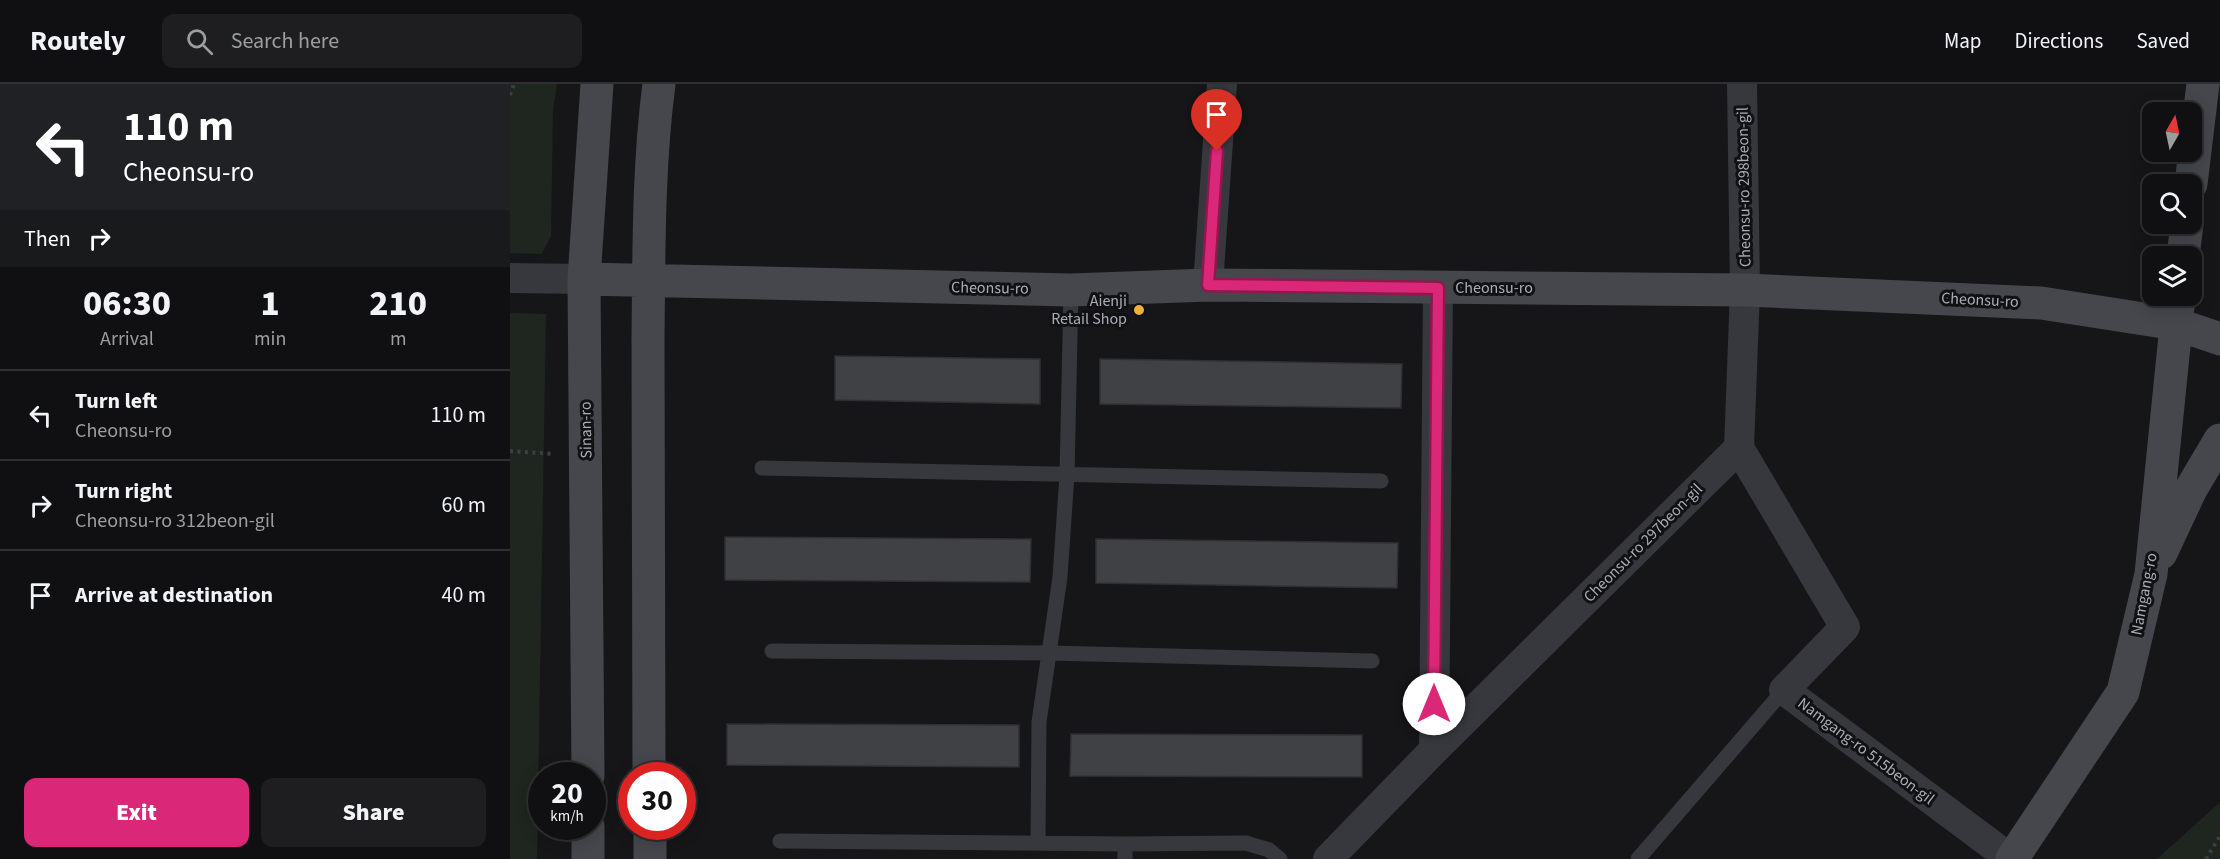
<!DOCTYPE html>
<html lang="en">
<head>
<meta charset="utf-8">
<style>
	body { margin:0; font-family:"Source Sans 3",sans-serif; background:#1e1e20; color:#f1f3f6; height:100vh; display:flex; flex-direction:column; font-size:22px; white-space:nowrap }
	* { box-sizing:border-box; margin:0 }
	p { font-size:20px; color:#9c9d9f }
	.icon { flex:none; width:33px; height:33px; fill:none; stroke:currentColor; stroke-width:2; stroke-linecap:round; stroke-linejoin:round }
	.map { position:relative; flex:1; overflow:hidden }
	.side { display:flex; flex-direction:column; background:#101012; width:510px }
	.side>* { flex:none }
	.top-card { background:#202124; color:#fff; overflow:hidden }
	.needle { width:39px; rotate:9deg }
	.fabs { position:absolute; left:1632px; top:18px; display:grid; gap:12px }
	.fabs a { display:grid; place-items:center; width:60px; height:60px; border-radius:12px; background:#101012; box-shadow:0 3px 15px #0003,0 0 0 2px #303032; font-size:30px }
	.speed { position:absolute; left:18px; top:678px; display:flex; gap:12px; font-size:30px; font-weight:700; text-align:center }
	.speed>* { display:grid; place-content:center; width:78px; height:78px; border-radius:50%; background:#101012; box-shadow:0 3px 15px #0003,0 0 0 2px #303032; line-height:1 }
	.speed small { font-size:15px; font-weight:400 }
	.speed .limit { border:9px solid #d22; background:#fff; color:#111 }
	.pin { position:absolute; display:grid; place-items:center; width:51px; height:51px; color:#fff; margin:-62px -26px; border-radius:50% 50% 50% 0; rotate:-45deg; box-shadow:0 0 6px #0007 }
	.pin .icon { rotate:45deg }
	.me { position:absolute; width:66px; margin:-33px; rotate:0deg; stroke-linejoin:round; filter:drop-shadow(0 0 4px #0008) }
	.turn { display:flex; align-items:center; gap:21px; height:126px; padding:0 24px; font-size:27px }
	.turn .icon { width:78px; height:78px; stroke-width:2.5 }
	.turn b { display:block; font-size:42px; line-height:51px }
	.then { display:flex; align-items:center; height:57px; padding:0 24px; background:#0003; gap:12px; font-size:22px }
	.eta { display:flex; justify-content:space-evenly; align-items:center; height:102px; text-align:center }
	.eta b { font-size:36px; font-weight:800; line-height:42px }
	.button { display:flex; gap:12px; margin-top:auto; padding:12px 24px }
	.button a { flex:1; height:69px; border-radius:12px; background:#db2777; color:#fff; font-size:24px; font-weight:800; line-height:69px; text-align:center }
	.button a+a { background:#1e1e20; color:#f1f3f6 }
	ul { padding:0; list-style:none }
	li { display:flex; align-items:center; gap:18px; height:90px; padding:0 24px; border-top:2px solid #303032 }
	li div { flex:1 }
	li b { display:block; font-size:22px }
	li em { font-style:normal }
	header { display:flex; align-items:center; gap:36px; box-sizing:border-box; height:84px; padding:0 30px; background:#101012; border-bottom:2px solid #303032 }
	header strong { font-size:28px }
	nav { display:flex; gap:33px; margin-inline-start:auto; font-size:21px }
	.search { width:420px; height:54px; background:#1e1e20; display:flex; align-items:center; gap:15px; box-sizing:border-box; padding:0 21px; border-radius:12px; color:#9c9d9f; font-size:22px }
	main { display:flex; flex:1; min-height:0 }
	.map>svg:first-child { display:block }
</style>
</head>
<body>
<header>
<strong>Routely</strong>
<div class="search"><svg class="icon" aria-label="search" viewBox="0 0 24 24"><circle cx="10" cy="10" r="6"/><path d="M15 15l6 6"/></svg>Search here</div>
<nav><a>Map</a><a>Directions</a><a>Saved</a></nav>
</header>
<main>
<section class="side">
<div class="top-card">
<div class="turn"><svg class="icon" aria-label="left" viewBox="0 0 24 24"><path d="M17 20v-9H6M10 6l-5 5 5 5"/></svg><div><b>110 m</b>Cheonsu-ro</div></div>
<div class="then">Then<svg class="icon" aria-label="right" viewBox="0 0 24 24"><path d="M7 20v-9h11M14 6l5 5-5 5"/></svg></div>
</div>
<div class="eta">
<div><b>06:30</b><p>Arrival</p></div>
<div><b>1</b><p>min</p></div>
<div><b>210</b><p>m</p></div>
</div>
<ul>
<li><svg class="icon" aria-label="left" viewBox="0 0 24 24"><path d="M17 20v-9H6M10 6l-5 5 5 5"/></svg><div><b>Turn left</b><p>Cheonsu-ro</p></div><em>110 m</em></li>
<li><svg class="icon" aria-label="right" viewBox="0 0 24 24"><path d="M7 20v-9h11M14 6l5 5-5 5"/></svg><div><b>Turn right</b><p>Cheonsu-ro 312beon-gil</p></div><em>60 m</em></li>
<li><svg class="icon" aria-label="arrive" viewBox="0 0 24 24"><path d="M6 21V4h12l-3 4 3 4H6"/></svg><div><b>Arrive at destination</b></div><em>40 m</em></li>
</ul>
<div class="button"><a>Exit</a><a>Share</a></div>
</section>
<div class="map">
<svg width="1710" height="775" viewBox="0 0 1710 775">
	<rect width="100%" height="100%" fill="#161618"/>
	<path fill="#1e261f" d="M0 0H47L43 26 41 152 32 170 0 169Z
		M0 229 36 230 27 775H0Z
		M1710 718V775H1647Z"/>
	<path fill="#404145" stroke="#303034" stroke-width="1.5" d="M325 272 530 275V320L325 316Z
		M590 275 892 280 891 324 590 320Z
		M215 453 521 455 520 498 215 496Z
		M586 455 888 459 887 504 586 499Z
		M217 640 509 641V683L217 681Z
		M561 650 852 651V693L560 692Z"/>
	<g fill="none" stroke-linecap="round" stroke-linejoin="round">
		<path stroke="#3d3f44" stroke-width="4" stroke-dasharray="3 4.5" stroke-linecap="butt" d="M0 11 4 0
			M0 367 44 370
			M1696 775 1710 752"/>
		<path stroke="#37383d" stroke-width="15" d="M252 384 871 397
			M262 567 540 569 862 577
			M270 757 615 760
			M528 758 529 638 550 493 557 391 561 206
			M615 775V760L736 759 759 766 770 775
			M1128 775 1274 606"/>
		<path stroke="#37383d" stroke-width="30" d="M0 194 74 195
			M698 201 712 0
			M1229 364 1335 543 1274 606 1501 775
			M924 666 928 204
			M818 775 924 666 1229 364 1235 206 1232 0"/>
		<path stroke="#45474d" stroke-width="33" d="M1681 100 1693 0
			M1673 172 1677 140
			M74 195 561 206 698 201 1235 206 1531 219 1666 240 1710 255
			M1651 469 1681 405 1710 356
			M78 692 74 195 87 0
			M139 692C138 546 137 400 138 255 139 170 138 84 149 0
			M78 742V775
			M140 742V775
			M1502 775 1613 608 1641 490 1669 212"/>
	</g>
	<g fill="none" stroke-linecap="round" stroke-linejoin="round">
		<g stroke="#8e194d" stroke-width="15">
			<path id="route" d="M707 67 698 201 928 204 924 620"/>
		</g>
		<use href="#route" stroke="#db2777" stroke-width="10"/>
	</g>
	<circle fill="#f2b134" stroke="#111113" stroke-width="2" cx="629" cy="226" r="6"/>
	<g text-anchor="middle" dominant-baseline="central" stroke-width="6" stroke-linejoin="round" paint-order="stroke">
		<g font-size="16" fill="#a8adb8" stroke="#111113">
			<text transform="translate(1234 103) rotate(-91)">Cheonsu-ro 298beon-gil</text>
			<text transform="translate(480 204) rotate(1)">Cheonsu-ro</text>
			<text x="984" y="204">Cheonsu-ro</text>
			<text transform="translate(1470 216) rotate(3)">Cheonsu-ro</text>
			<text transform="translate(76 346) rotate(-91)">Sinan-ro</text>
			<text transform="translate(1133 459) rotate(-45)">Cheonsu-ro 297beon-gil</text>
			<text transform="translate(1634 510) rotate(-79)">Namgang-ro</text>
			<text transform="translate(1356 667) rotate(37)">Namgang-ro 515beon-gil</text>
		</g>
		<g font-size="16" fill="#a8adb8" stroke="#111113" text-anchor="end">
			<text x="617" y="217">Aienji<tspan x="617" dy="18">Retail Shop</tspan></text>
		</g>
	</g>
</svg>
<div class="fabs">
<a><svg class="needle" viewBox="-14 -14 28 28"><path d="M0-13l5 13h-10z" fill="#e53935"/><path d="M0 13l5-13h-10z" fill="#9c9d9f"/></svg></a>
<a><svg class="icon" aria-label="search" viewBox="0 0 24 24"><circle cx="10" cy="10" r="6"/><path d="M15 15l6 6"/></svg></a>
<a><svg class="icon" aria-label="layers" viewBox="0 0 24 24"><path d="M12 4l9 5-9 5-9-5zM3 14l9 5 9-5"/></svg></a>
</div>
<div class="speed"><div>20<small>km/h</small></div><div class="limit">30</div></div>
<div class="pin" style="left:707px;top:67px;background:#d93025"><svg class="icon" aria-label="arrive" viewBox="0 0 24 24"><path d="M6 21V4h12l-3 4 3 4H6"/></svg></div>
<svg class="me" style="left:924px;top:620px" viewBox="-20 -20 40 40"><circle r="19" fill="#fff"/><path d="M0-13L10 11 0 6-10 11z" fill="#db2777"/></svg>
</div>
</main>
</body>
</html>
